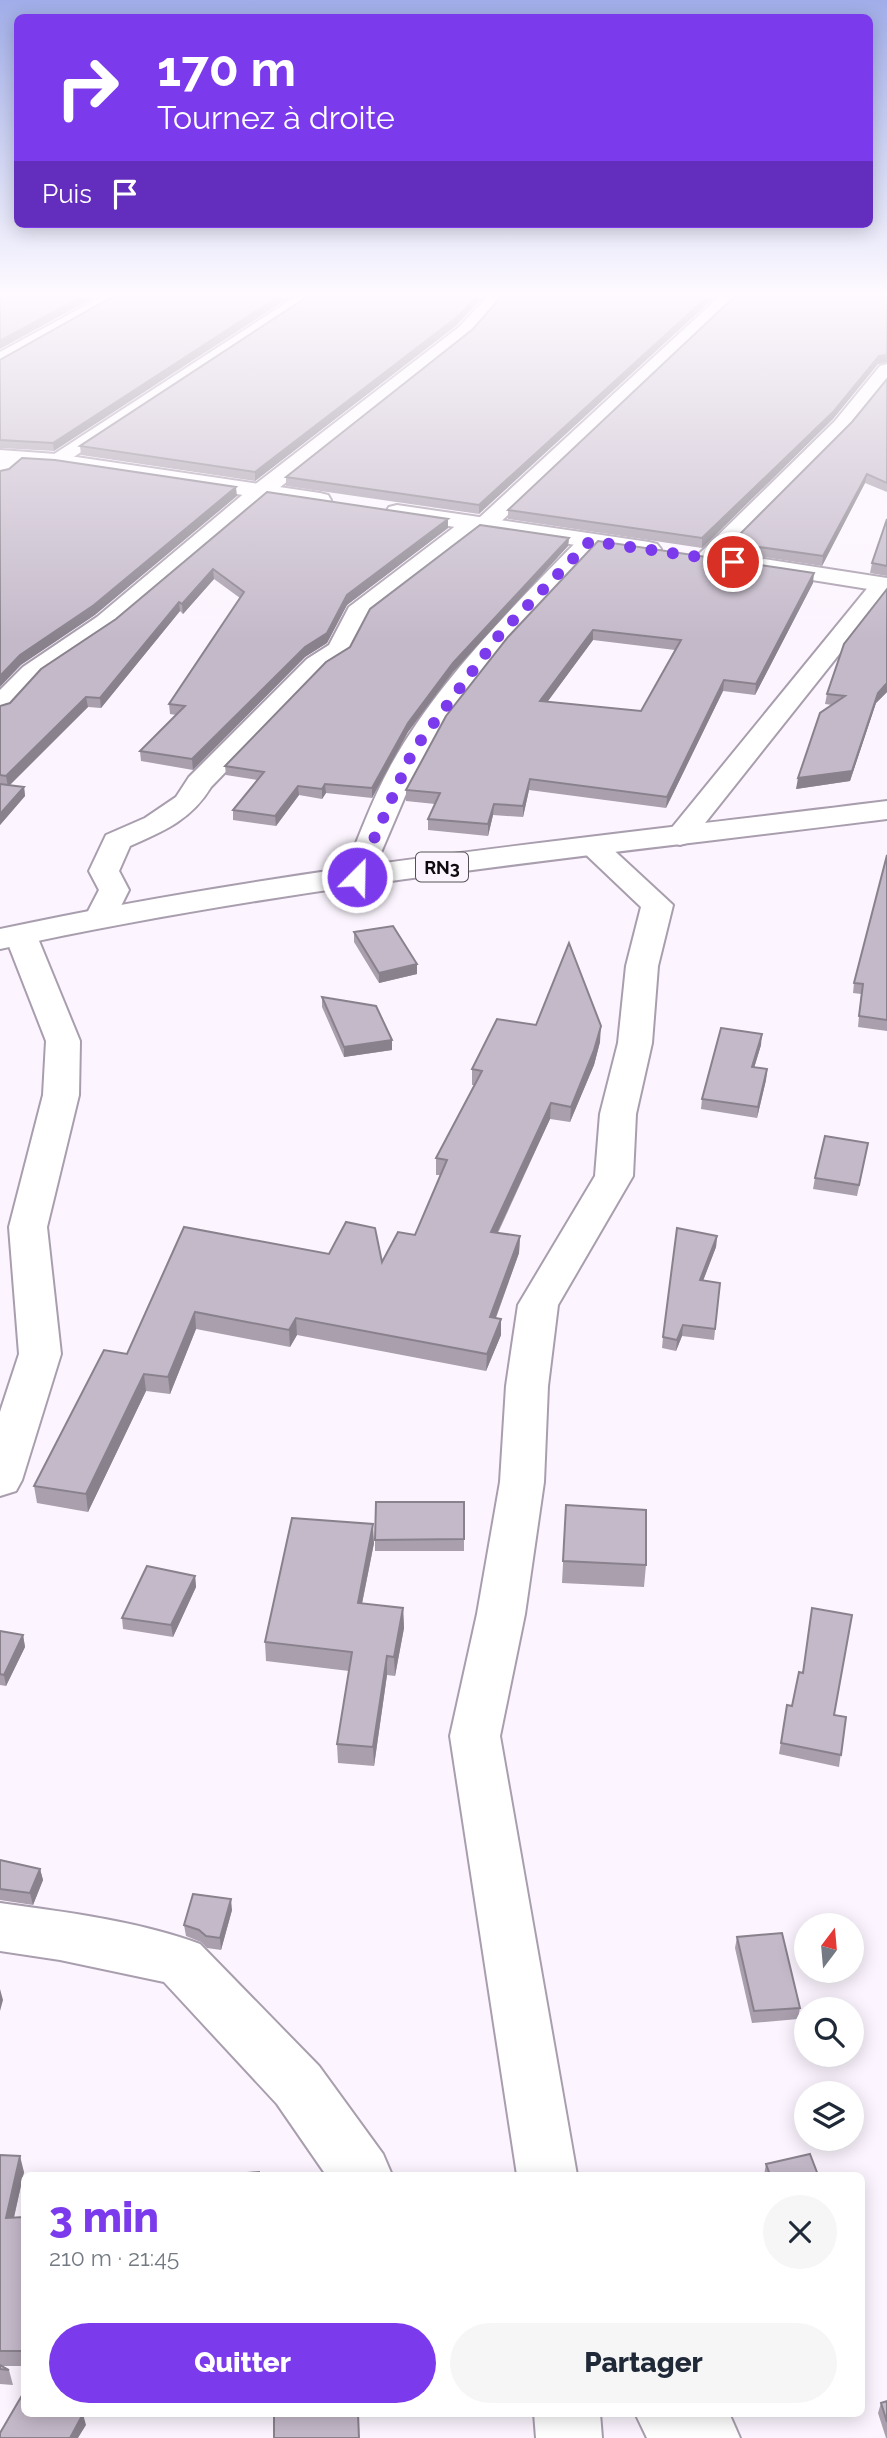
<!DOCTYPE html>
<html lang="fr">
<head>
<meta charset="utf-8">
<style>
	body { margin:0; font-family:Raleway,sans-serif; background:#f6f6f7; color:#1f2937; height:100vh; display:flex; flex-direction:column; font-size:26px; white-space:nowrap }
	* { box-sizing:border-box; margin:0 }
	p { font-size:23px; color:#747a83 }
	.icon { flex:none; width:38px; height:38px; fill:none; stroke:currentColor; stroke-width:2; stroke-linecap:round; stroke-linejoin:round }
	.map { position:relative; flex:1; overflow:hidden }
	.details { position:absolute; left:21px; top:2172px; width:844px; height:245px; display:flex; flex-direction:column; background:#fff; border-radius:10px; box-shadow:0 4px 18px #0003 }
	.details>* { flex:none }
	.banner { position:absolute; left:14px; top:14px; width:859px; height:214px; border-radius:10px; box-shadow:0 4px 18px #0003; background:#7c3aed; color:#fff; overflow:hidden }
	.needle { width:46px; rotate:16deg }
	.controls { position:absolute; left:794px; top:1913px; display:grid; gap:14px }
	.controls a { display:grid; place-items:center; width:70px; height:70px; border-radius:50%; background:#fff; box-shadow:0 4px 18px #0003; font-size:35px }
	.pin { position:absolute; display:grid; place-items:center; width:60px; height:60px; color:#fff; margin:-30px; border:4px solid #fff; border-radius:50%; box-shadow:0 2px 7px #0007 }
	.me { position:absolute; width:77px; margin:-38px; rotate:23deg; stroke-linejoin:round; filter:drop-shadow(0 0 5px #0008) }
	.turn { display:flex; align-items:center; gap:24px; height:147px; padding:0 28px; font-size:32px }
	.turn .icon { width:91px; height:91px; stroke-width:2.5 }
	.turn b { display:block; font-size:49px; line-height:60px }
	.then { display:flex; align-items:center; height:66px; padding:0 28px; background:#0003; gap:14px; font-size:26px }
	.round { display:grid; place-items:center; flex:none; width:74px; height:74px; border-radius:37px; background:#f6f6f7 }
	.headline { display:flex; align-items:center; justify-content:space-between; height:119px; padding:0 28px }
	h1 { font-size:42px; font-weight:800; line-height:52px; color:#7c3aed }
	.action { display:flex; gap:14px; margin-top:auto; padding:14px 28px }
	.action a { flex:1; height:80px; border-radius:42px; background:#7c3aed; color:#fff; font-size:28px; font-weight:800; line-height:80px; text-align:center }
	.action a+a { background:#f6f6f7; color:#1f2937 }
	.map>svg:first-child { display:block }
</style>
</head>
<body>
<div class="map">
<svg width="887" height="2438" viewBox="0 0 887 2438">
	<rect width="100%" height="100%" fill="#fcf5ff"/>
	<g fill="none" stroke-linecap="round" stroke-linejoin="round">
		<g stroke="#a99eae" stroke-width="4">
			<path id="minor" d="M101 297H123L0 366V352Z
				M295 297H315L63 464H49L45 460Z
				M487 297H505L471 335 269 496 115 627 41 677 9 712 0 714V690L23 667 97 617 253 486 459 327Z
				M719 297H738L492 530H479L368 616 348 655 325 669 211 787C191 820 164 831 130 846L119 871 129 890 112 924 101 926 90 924 85 917 99 890 89 871 106 835 145 818 176 797 189 777 307 659 329 645 349 607 466 518H479Z
				M887 364V382L849 429 716 563H700L696 558 700 553 835 421 880 366Z
				M18 453 25 455 28 459 8 476 0 477V462Z
				M590 534 598 536 601 541 598 546 506 646 444 725 412 780 368 883 357 886 346 883 342 877C358 840 371 801 391 765 439 679 514 606 582 536Z
				M882 578 887 579V594L690 842 680 845 670 842 665 836 670 830 874 580Z
				M595 840 606 843 673 905 658 966 652 1043 636 1114 633 1176 558 1305 548 1386 544 1482 525 1614 500 1736 577 2175H517L450 1736 477 1614 500 1482 506 1386 518 1305 595 1176 600 1114 618 1043 626 966 641 907 580 849 584 843Z
				M21 926 32 929 37 936 80 1041 79 1095 47 1227 61 1354 22 1480 16 1491 0 1496V1412L19 1354 9 1227 43 1095 46 1041 5 936 10 929Z
				M0 1903C65 1912 138 1921 200 1944L319 2066 383 2154 392 2175H326L277 2104 164 1982 60 1960 0 1951Z
				M534 2413H600L602 2438H536Z
				M635 2413H729L740 2438H647Z"/>
		</g>
		<g stroke="#a99eae" stroke-width="4">
			<path id="tertiary" d="M0 450 56 454 320 493 328 495 331 500 328 505 320 507 56 466 0 462Z
				M397 505 649 542 657 544 661 549 657 554 649 556 389 517 386 512 389 507Z
				M764 559 887 578V592L756 571 752 566 756 561Z"/>
		</g>
		<g stroke="#a99eae" stroke-width="4">
			<path id="trunk" d="M887 801V819C591 856 292 885 0 949V929C292 866 591 838 887 801Z"/>
		</g>
		<use href="#minor" fill="#fff" fill-rule="evenodd"/>
		<use href="#tertiary" fill="#fff" fill-rule="evenodd"/>
		<use href="#trunk" fill="#fff" fill-rule="evenodd"/>
	</g>
	<path fill="#a99fad" fill-rule="evenodd" d="M112 297 54 451 0 448V360Z
		M501 297 479 514 286 486V477L473 329Z
		M887 297V362L878 364 833 419 702 548 508 519V510Z
		M457 325 255 481 81 455 80 446Z
		M887 379V492L865 483 822 566 731 552V543L852 422Z
		M267 492 448 519V528L347 605 327 643 305 657 193 770 141 761 140 751 176 715 170 714 169 704 240 598 214 579 183 614 180 611 101 708 88 707 9 785 24 787 25 796 0 825V706L10 703 116 619Z
		M887 519V576L870 573 872 563Z
		M569 538 568 546 453 672 408 732 372 798 326 793 322 799 299 795 276 826 233 820V810L257 780 226 775 225 766 350 647Z
		M813 583 755 695 723 691 666 808 529 790 523 817 493 815 488 836 428 830V819L435 804 406 801V790L508 637ZM593 640 675 650 641 711 547 702Z
		M887 589V692L876 703 850 781 796 789 832 705 825 704 827 694Z
		M887 855V1031L858 1027 861 994 853 993 854 983Z
		M354 932 417 964V974L379 983 354 942Z
		M322 997 392 1050 344 1057 322 1007Z
		M600 1042 594 1065 570 1122 550 1119 498 1233 520 1236 519 1253 496 1318 501 1319V1335L486 1371 297 1335 290 1347 196 1329 170 1394 146 1391 88 1512 37 1503 34 1486 127 1354 184 1227 329 1254 382 1262 415 1235 440 1175H436V1158L475 1085H472V1069Z
		M761 1045 754 1068 767 1069 766 1080 757 1118 701 1109 702 1099Z
		M866 1154 857 1196 813 1189 815 1178Z
		M717 1236 716 1247 703 1281 720 1283 714 1340 682 1336 676 1351 662 1348 663 1337Z
		M464 1502V1551H375V1540Z
		M566 1505 646 1565 644 1587 562 1583Z
		M374 1543 362 1604 403 1608 404 1628 395 1676 387 1675 374 1766 338 1763 337 1744 349 1671 266 1661 265 1642Z
		M195 1576 196 1587 173 1637 123 1629 122 1618Z
		M0 1631 23 1635 25 1647 6 1686 0 1685Z
		M787 1705 846 1717 839 1767 779 1754Z
		M0 1860 40 1869 43 1880 33 1905 0 1900V1901Z
		M232 1910 221 1950 207 1948 201 1942 186 1936 184 1925Z
		M737 1937 800 2008 798 2019 752 2023 735 1948Z
		M0 2155 24 2172 14 2218 24 2217V2366H1L9 2370 13 2385 0 2384Z
		M766 2164 818 2175H764Z
		M887 2401V2438H886L878 2413 881 2403Z"/>
	<path fill="#89828d" d="M81 297H95L0 349V341Z
		M278 297H290L54 451 53 443Z
		M476 297H483L457 325 255 481V472Z
		M707 297H715L479 514V505Z
		M887 355V362L878 364 833 419 702 548V538L879 356Z
		M867 474 865 483 822 566 823 556Z
		M236 487 237 496 95 615 21 665 0 687V676L20 655Z
		M448 519V528L347 605 327 643 305 657 193 770 192 759 347 595Z
		M569 538 568 546 453 672 408 732 372 798V788L408 723 453 663Z
		M213 569 214 579 183 614 182 604Z
		M814 573 813 583 755 695 756 684Z
		M179 602 180 611 101 708 100 698Z
		M593 630V640L540 712V701Z
		M724 680 723 691 666 808 667 797Z
		M887 683V692L876 703 850 781 796 789 798 778Z
		M86 697 88 707 8 787 6 776Z
		M530 779 529 790 523 817V806Z
		M325 784 326 793 322 799V789Z
		M298 786 299 795 276 826 275 816Z
		M24 787 25 796 0 825V814Z
		M494 804 493 815 488 836V824Z
		M417 964V974L379 983V973Z
		M601 1026 600 1042 594 1065 570 1122 571 1107Z
		M762 1034 761 1045 751 1078 752 1067Z
		M392 1040V1050L344 1057V1047Z
		M767 1069 766 1080 757 1118 758 1107Z
		M551 1103 550 1119 490 1248 491 1232Z
		M520 1236 519 1253 490 1333V1317Z
		M717 1236 716 1247 699 1291 700 1280Z
		M195 1312 196 1329 170 1394 168 1377Z
		M296 1318 297 1335 290 1347 289 1330Z
		M501 1319V1335L486 1371 487 1354Z
		M683 1325 682 1336 676 1351 677 1340Z
		M144 1374 146 1391 88 1512 86 1494Z
		M373 1524 374 1543 358 1623V1603Z
		M195 1576 196 1587 173 1637 171 1625Z
		M403 1608 404 1628 395 1676 394 1657Z
		M23 1635 25 1647 6 1686 4 1675Z
		M387 1656V1675L374 1766 373 1747Z
		M40 1869 43 1880 33 1905 30 1893Z
		M231 1899 232 1910 221 1950 220 1938Z
		M0 1989 3 2000 0 2011Z
		M20 2156 24 2172 10 2234 6 2218Z
		M83 2414 86 2425 78 2438H70Z"/>
	<path fill="#c4b9c9" stroke="#89828d" stroke-width="2" fill-rule="evenodd" d="M0 297H81L0 341Z
		M112 297H278L53 443 0 440V360Z
		M307 297H476L457 317 255 472 80 446Z
		M501 297H707L479 505 286 477 473 329Z
		M734 297H887V355L879 356 834 411 702 538 508 510Z
		M887 379V483L867 474 823 556 731 543 852 422Z
		M22 458 55 460 236 487 94 605 20 655 0 676V471L9 469Z
		M267 492 448 519 347 595 327 633 305 647 192 759 140 751 185 706 169 704 244 592 213 569 182 604 179 602 100 698 86 697 6 776 0 775V706L10 703 41 669 116 619Z
		M887 519V566L872 563Z
		M480 525 569 538 453 663 408 723 372 788 325 784 322 789 298 786 275 816 233 810 264 772 225 766 326 662 350 647 370 609Z
		M598 541 814 573 756 684 724 680 667 797 530 779 523 806 494 804 488 824 428 819 440 793 406 790 446 716 508 637ZM593 630 681 640 641 711 540 701Z
		M887 589V683L878 693 852 771 798 778 820 713 845 696 827 694 844 644Z
		M0 784 24 787 0 814Z
		M887 855V1020L859 1016 863 984 854 983Z
		M393 926 417 964 379 973 354 932Z
		M569 943 601 1026 594 1050 571 1107 551 1103 491 1232 520 1236 490 1317 501 1319 487 1354 296 1318 289 1330 195 1312 168 1377 144 1374 86 1494 34 1486 104 1350 127 1354 184 1227 329 1254 346 1222 375 1228 382 1262 398 1232 415 1235 447 1160 436 1158 482 1071 472 1069 497 1019 536 1025Z
		M322 997 376 1006 392 1040 344 1047Z
		M721 1028 762 1034 752 1067 767 1069 758 1107 702 1099Z
		M825 1136 868 1143 859 1185 815 1178Z
		M677 1228 717 1236 700 1280 720 1283 715 1329 683 1325 677 1340 663 1337Z
		M376 1502H464V1539L375 1540Z
		M566 1505 646 1510V1565L563 1561Z
		M292 1518 373 1524 358 1603 403 1608 394 1657 387 1656 373 1747 337 1744 352 1652 265 1642Z
		M147 1566 195 1576 171 1625 122 1618Z
		M812 1608 852 1615 834 1715 846 1717 841 1755 781 1743 787 1705 792 1706 799 1672 803 1673Z
		M0 1631 23 1635 4 1675 0 1674Z
		M0 1860 40 1869 30 1893 0 1889Z
		M193 1894 231 1899 220 1938 206 1936 199 1930 184 1925Z
		M782 1933 800 2008 754 2011 737 1937Z
		M810 2154 818 2175H770L766 2164Z
		M0 2155 20 2156 6 2218 24 2217V2351H0Z
		M259 2172 260 2175H223Z
		M0 2365 9 2370 0 2369Z
		M24 2392V2413H81L83 2414 70 2438H0V2433Z
		M887 2401V2422L881 2403Z
		M274 2413H358L359 2438H274Z"/>
	<linearGradient id="sky" x2="0" y2="1"><stop stop-color="#a0ade8"/><stop offset="0.46" stop-color="#fefaff"/><stop offset="1" stop-color="#fefaff" stop-opacity="0"/></linearGradient>
	<rect width="887" height="639" fill="url(#sky)"/>
	<g fill="none" stroke-linecap="round" stroke-linejoin="round">
		<path stroke="#7c3aed" stroke-width="12" stroke-dasharray="0 21.6" d="M357 877 413 751 500 634 590 541 733 562"/>
	</g>
	<g text-anchor="middle" dominant-baseline="central" stroke-width="7" stroke-linejoin="round" paint-order="stroke">
		<rect fill="#fcf5ff" stroke="#555057" stroke-width="2" x="416" y="852.5" width="52" height="29" rx="5"/>
		<g font-size="18" font-weight="bold" fill="#0e0a0f">
			<text x="442" y="867">RN3</text>
		</g>
	</g>
</svg>
<div class="controls">
<a><svg class="needle" viewBox="-14 -14 28 28"><path d="M0-13l5 13h-10z" fill="#e53935"/><path d="M0 13l5-13h-10z" fill="#747a83"/></svg></a>
<a><svg class="icon" aria-label="search" viewBox="0 0 24 24"><circle cx="10" cy="10" r="6"/><path d="M15 15l6 6"/></svg></a>
<a><svg class="icon" aria-label="layers" viewBox="0 0 24 24"><path d="M12 4l9 5-9 5-9-5zM3 14l9 5 9-5"/></svg></a>
</div>
<div class="pin" style="left:733px;top:562px;background:#d93025"><svg class="icon" aria-label="arrive" viewBox="0 0 24 24"><path d="M6 21V4h12l-3 4 3 4H6"/></svg></div>
<svg class="me" style="left:357px;top:877px" viewBox="-20 -20 40 40"><circle r="17" fill="#7c3aed" stroke="#fff" stroke-width="3"/><path d="M0-11L8 9 0 5-8 9z" fill="#fff"/></svg>
<div class="banner">
<div class="turn"><svg class="icon" aria-label="right" viewBox="0 0 24 24"><path d="M7 20v-9h11M14 6l5 5-5 5"/></svg><div><b>170 m</b>Tournez à droite</div></div>
<div class="then">Puis<svg class="icon" aria-label="arrive" viewBox="0 0 24 24"><path d="M6 21V4h12l-3 4 3 4H6"/></svg></div>
</div>
<section class="details">
<div class="headline"><div><h1>3 min</h1><p>210 m · 21:45</p></div><a class="round"><svg class="icon" aria-label="close" viewBox="0 0 24 24"><path d="M6 6l12 12M18 6L6 18"/></svg></a></div>
<div class="action"><a>Quitter</a><a>Partager</a></div>
</section>
</div>
</body>
</html>
